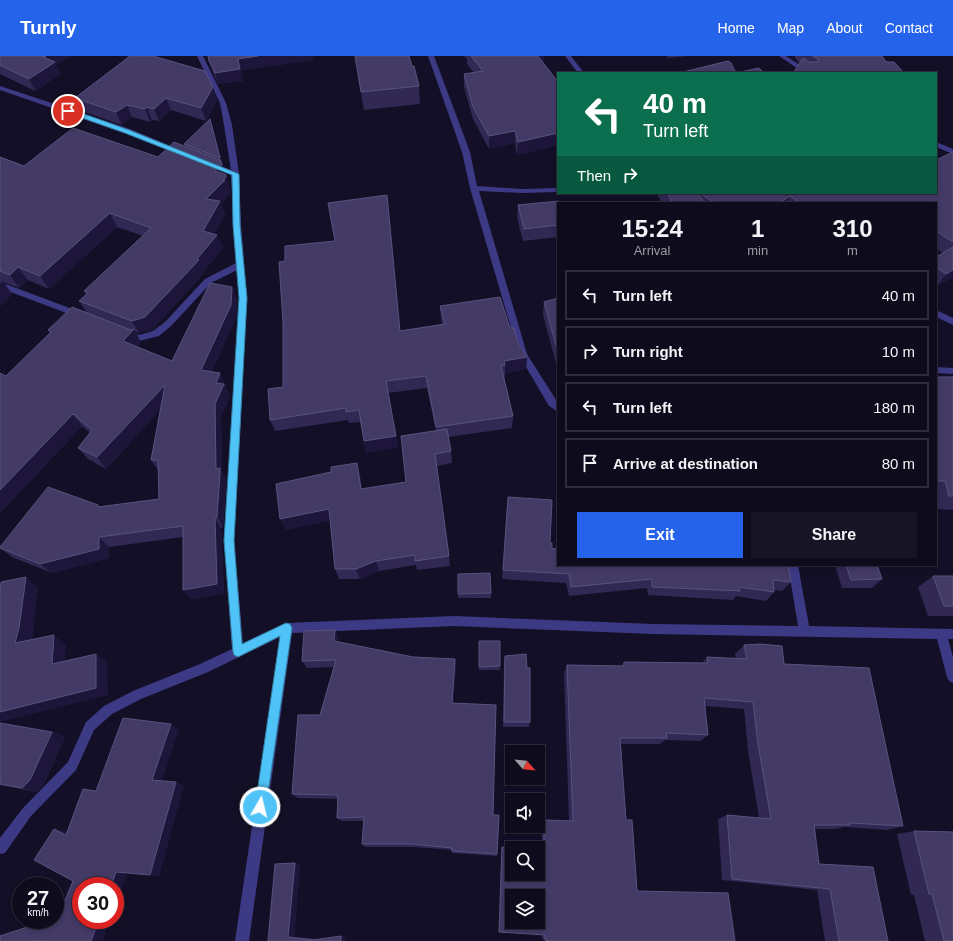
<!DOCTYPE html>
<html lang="en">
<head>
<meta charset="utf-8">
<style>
	body { margin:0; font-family:Arial,sans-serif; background:#171425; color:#f1f3f6; height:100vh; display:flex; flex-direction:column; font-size:15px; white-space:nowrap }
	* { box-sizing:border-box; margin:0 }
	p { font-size:13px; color:#9b9ba3 }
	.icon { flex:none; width:22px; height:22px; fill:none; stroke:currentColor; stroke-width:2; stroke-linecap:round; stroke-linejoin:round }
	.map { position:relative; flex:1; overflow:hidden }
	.details { position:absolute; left:557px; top:146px; width:380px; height:364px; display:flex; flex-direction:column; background:#0e0b1c; border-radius:0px; box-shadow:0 2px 6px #0003,0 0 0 1px #2e2b3b }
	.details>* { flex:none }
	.banner { position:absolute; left:557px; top:16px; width:380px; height:122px; border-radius:0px; box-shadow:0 2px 6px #0003,0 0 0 1px #2e2b3b; background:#0b6e4f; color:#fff; overflow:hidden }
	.needle { width:26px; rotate:117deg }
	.controls { position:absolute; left:505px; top:689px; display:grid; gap:8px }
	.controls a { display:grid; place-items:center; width:40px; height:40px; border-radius:0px; background:#0e0b1c; box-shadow:0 2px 6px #0003,0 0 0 1px #2e2b3b; font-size:20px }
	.speed { position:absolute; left:12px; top:821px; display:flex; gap:8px; font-size:20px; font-weight:700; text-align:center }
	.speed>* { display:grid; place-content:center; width:52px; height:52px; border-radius:50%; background:#0e0b1c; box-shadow:0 2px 6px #0003,0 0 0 1px #2e2b3b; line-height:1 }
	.speed small { font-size:10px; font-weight:400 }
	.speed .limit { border:6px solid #d22; background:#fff; color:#111 }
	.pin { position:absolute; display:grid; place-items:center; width:34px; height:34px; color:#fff; margin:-17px; border:2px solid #fff; border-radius:50%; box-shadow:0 1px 4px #0007 }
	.me { position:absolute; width:44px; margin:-22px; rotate:8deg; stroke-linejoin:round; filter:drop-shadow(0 0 3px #0008) }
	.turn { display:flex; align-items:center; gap:14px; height:84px; padding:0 20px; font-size:18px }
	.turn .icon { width:52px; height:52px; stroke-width:2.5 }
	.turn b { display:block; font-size:28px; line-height:34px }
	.then { display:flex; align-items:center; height:38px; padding:0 20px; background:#0003; gap:8px; font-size:15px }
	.eta { display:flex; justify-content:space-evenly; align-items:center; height:68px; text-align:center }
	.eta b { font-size:24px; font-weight:800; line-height:28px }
	.cta { display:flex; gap:8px; margin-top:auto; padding:8px 20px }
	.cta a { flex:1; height:46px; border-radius:0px; background:#2563eb; color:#fff; font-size:16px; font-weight:800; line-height:46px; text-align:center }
	.cta a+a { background:#171425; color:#f1f3f6 }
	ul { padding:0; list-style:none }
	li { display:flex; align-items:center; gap:12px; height:50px; margin:0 8px 6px; padding:0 12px; border:2px solid #2e2b3b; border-radius:0px }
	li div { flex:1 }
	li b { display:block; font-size:15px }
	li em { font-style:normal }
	header { display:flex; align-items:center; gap:24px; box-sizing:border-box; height:56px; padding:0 20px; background:#2563eb; color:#fff }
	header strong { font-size:19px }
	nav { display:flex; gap:22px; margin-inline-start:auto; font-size:14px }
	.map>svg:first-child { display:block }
</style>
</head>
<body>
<header>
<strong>Turnly</strong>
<nav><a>Home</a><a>Map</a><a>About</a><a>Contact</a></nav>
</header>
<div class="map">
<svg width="953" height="885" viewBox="0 0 953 885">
	<rect width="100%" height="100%" fill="#130f26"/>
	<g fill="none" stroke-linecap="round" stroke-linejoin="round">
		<path fill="#3d3a85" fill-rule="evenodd" d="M197 0H203L226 47 232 69 239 118 241 169 247 242 234 485 243 588 287 567 454 560 653 568 798 570 788 509H798L809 570 953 573V583H948L953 601V627L949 625 947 621 937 583 653 578 454 570 292 577 249 885H235L280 581 208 616 141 643 112 658 94 674 76 714 31 760 5 797 0 798V782L23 752 68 706 86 666 104 650 133 635 200 608 232 593 224 485 239 242 237 214 211 227 171 270 159 280 139 285 124 279 123 277 127 274 139 279 153 275 165 266 205 223 236 207 231 119 206 108 210 106 231 114 224 69 220 47Z
			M428 0H434L470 96 477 130 523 133 558 132V136L523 137 479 135 527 298 558 347V356L549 350 519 299 470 132 462 96Z
			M565 0H571L584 17H578Z
			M779 0H786L812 17H804Z
			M0 30 130 73 185 96 184 98H178L124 77 0 34Z
			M936 86 953 93V98L936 91Z
			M0 226 83 257 84 259 83 261H77L0 232Z
			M936 254 953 262V269L936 261Z
			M936 311 953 312V318L936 317Z"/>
	</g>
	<path fill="#312854" d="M0 0 56 9 61 18 35 35 0 18Z
		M130 0 217 44 206 65 171 54 159 65 152 64 150 66 132 61 122 69 81 55 75 42Z
		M208 0 314 4 241 14 243 25 218 28 213 16Z
		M355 0 412 10 419 30 420 48 364 54Z
		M464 0H544V5H542L558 26V89L517 99 515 87 489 93 473 63 464 31V18L474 17 467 8V3Z
		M667 0H689L668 2Z
		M794 0H882L886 6 904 17 800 7 798 6Z
		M212 70 223 109H222L230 133V135L229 136 230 138 221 147 225 159 214 178 217 179 223 192 204 215V217L152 274 139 277 135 276 141 286 137 291 172 305 232 231 237 245 236 262 212 315 226 329 225 331 230 340 221 360 222 416 226 423V429L223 471 221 472 224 537 191 543 183 481 109 491V502L52 517 12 501 0 492 100 451 159 443 158 414 151 404 160 354 106 413 88 403 78 392 90 377 82 370 0 457V317L6 320 50 277 48 274 87 257 79 245 86 238 84 235 143 180 117 171 49 233 28 224 19 232 3 226 12 238 0 250V101L24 110 158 101 185 91 184 88Z
		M953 96V221L937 230 936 229V201L943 197 936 193V147H662L657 138V137H698L700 141 701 138 936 137Z
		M387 139 400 275 442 268 441 263 440 250 510 272 527 301 526 313 505 317V321H504L513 360 512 372 448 381 451 395 452 407 437 410 449 500 450 510 417 514 416 509 379 515 360 523H339L335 513 330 464 286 474 360 418 362 433 406 426 436 375 427 332 388 337 398 391 366 397 364 385 360 366 349 367 348 364 275 375 270 364 283 331 335 185Z
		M558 147V181L523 185 517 162 518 149Z
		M558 242V315L543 259 544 246Z
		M936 321H953V454L936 453Z
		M507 451 550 487 552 493 788 509 791 526 782 535 774 534V536L766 545 736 540 733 544 648 539 647 532 569 540 566 527 502 523Z
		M835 509H877L882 523 872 532H842Z
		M933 520H953V560H928L918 531Z
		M491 537V542H458V538Z
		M335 574 338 582V586L413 601 455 603 456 610 453 647 493 759 497 798V800L452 797V794L414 791H365L362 788 364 765H342L337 762 338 743 298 742 292 738 320 659 334 611 307 612 302 605Z
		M479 585 500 610V614H479Z
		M744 589 784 608 903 770 887 774 844 771 836 773H815L819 808 888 885H825L817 834 722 824 718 763 727 759 759 762 748 694 744 653 705 650 708 679 700 685 665 684 660 688H621L626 764 637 835 735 885H547V884L542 883V878L499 875 501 794 502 791 542 793V768L544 764 569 765 564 618 567 609 621 610 624 606 702 607 707 601 736 603 735 598Z
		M505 600 530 666 529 671H503L504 606Z
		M0 667 52 676 65 681 44 728 36 736 0 729Z
		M914 775 953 885H925L914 839H911L897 778Z
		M300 808 294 881 318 883 345 880V885H268Z"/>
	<path fill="#1d163a" d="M46 0H72L56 9 61 18 35 35 29 23 43 1Z
		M258 0H313L314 4 241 14 243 25 218 28 215 17 238 3Z
		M534 0H544V5L533 8Z
		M213 31 217 44 206 65 201 52Z
		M166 42 171 54 159 65 154 53Z
		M127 49 132 61 122 69 116 56Z
		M147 51 152 64 150 66 145 53Z
		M210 63 212 70 223 109 220 102Z
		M515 75V87L489 93V80Z
		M558 77V89L517 99 518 86Z
		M220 104 230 133V135L229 136 230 138 221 147 225 159 208 188 203 175 206 143 215 115Z
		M387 139 389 153 401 287 400 275Z
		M790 140 787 147H780Z
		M110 157 117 171 49 233 40 220Z
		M217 179 223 192 204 215V217L152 274 139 277 132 265 197 203Z
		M18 211 28 224 19 232 10 219Z
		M953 214V221L937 230 946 218Z
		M3 225 12 238 0 250V228Z
		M232 231 237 245 236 262 207 326 201 314Z
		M134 273 141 286 130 298 123 285Z
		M527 301 526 313 505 317V309L504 305Z
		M220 317 226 329 225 331 230 340 221 360 222 416 226 423V429L223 471 217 461 216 413V327Z
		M165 329 172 341 106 413 97 401Z
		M73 358 82 370 0 457V434Z
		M396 380 398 391 366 397 364 385Z
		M357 407 360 418 364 444 361 433Z
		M329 453 333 464 286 474 280 463Z
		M215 462 221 472 224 537 191 543 183 534Z
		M99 481 109 491V502L52 517 40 508Z
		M376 505 379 515 360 523 356 513Z
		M26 521 38 531 33 581 28 595 15 587Z
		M335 574 338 582V593L334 585Z
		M54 579 66 588 64 615 52 608Z
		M96 598 107 605 108 639 0 666V656Z
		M455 603 456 610 453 653 452 647Z
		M171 668 179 673 161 728 152 724Z
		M52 676 65 681 44 728 36 736 22 732Z
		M176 726 184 730 159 821 150 819Z
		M54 773 66 775 78 782 66 779Z
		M295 807 300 808 294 881H288Z
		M116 816 127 818 115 850V830H111Z
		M99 864H110L103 885H91Z
		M341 880H345V885H341Z"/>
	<path fill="#433a66" stroke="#5a527e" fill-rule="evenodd" d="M0 0H46L43 1 55 6 29 23 0 9Z
		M130 0H153L205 15 213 31 201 52 166 42 154 53 147 51 145 53 127 49 116 56 75 42Z
		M208 0H258L238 3 240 13 215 17 209 5Z
		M355 0H409L412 10H414L419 30 361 36Z
		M471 0H538L558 26V77L518 86 515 75 489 80 473 51 464 18 483 15Z
		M813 0H882L886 6H894L904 17H793L803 2 809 6H817L819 4Z
		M728 5 731 7 736 17 759 12 764 17H679Z
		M210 63 220 102 184 88Z
		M73 72 158 101 174 86 220 104 222 109 215 115 226 119V121L223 124H225L206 143 220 145 203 175 217 179 197 203 199 204 145 261 132 265 79 245 88 237 84 235 151 172 110 157 40 220 18 211 10 219 0 215V101L24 110Z
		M953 96V186L936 175V147H892L891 146 889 147H800L790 140 780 147H715L701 138 703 137H936V104Z
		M667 137H698L704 147H673Z
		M387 139 400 275 445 268 440 250 500 241 510 272H514L518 287 527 301 504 305 505 309 501 310 513 360 436 371 426 320 386 325 396 380 364 385 359 354 346 356V352L270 364 268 333 283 331V266L279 206 285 205V190L335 185 328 147Z
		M559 145 560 147H558V169L524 173 518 149Z
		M953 191V214L946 218 936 211V201Z
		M210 227 232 231 231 249 201 314 220 317 216 327 224 328 215 348 216 413 220 412V418L217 461 215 462 217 528 183 534V470L99 481V493L40 508 0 492V491L48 431 98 449V451L159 443 158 404H151L165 329 97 401 78 392 92 374 73 358 0 434V317L6 320 51 276 48 274 72 251 131 274 134 273 123 285 172 305Z
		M558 242V297L544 246Z
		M936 321H953V440H949L945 425H936Z
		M447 373 451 395 435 398 449 500 415 505V499L376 505 356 513H335L329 453 280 463 276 428 331 416V411L357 407 361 433 406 426 401 380Z
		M508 441 552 444 550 487H552V493L558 492V509H788L791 526 773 524 774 536 739 531 740 535 652 531V523L571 531 569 518 503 514Z
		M846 509H877L882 523 851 524Z
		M490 517 491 537 458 538V518Z
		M933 520H953V550H944Z
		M26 521 19 572 15 587 54 579 52 608 96 598V632L0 656V536L1 526Z
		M335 574 334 585 413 601 455 603 452 647 496 649 493 759H499L497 798 452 795V792L412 788H362L364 761 337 762 338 739 292 738 298 659H320L336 604 302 605 304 575Z
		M479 585H500V610L479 611Z
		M760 588 782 590 784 608 869 612 903 770 850 767V769H814L819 808 873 811 888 885H839L830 833 732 823 727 759 771 763 758 688 753 646 704 642 708 679 666 677 667 682H620L626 764H632L637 835 728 837 735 885H550L545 884V879L499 876 502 791 528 792H512V818H538V792L544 793V764L573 765 567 609 624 610V606L708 607 707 601 747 603 744 589ZM512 840H538V866H512Z
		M526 598 527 612H530V666H504L505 600Z
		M123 662 171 668 152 724 176 726 150 819 116 816 111 830H81V864H99L91 885H0V880L49 864H55V862L58 861 73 825 34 804 54 773 66 779 83 733 96 735Z
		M0 667 52 676 30 724 22 732 0 728Z
		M914 775 953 776V885H944L932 838H929Z
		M295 807 288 881 313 884 341 880V885H268L275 808Z"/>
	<path fill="#4fc3f7" stroke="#337fa1" d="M65 53H70L129 74 239 118 240 169 247 242 234 485 242 588 286 567 290 568 292 572 266 751 264 755 260 757 256 755 255 751 280 580 238 601 234 599 233 596 224 485 239 242 233 169 232 119 125 77 65 56Z"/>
</svg>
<div class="controls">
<a><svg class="needle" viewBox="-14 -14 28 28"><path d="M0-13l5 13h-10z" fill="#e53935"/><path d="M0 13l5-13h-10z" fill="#9b9ba3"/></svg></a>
<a><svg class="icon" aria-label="sound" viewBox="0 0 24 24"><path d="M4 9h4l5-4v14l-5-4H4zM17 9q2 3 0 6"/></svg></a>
<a><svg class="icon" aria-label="search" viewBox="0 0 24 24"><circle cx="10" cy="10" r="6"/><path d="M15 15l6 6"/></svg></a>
<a><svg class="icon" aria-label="layers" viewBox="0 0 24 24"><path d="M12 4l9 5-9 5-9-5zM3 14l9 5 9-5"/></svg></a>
</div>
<div class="speed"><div>27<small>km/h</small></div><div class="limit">30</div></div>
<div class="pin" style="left:68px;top:55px;background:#d93025"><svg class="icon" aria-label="arrive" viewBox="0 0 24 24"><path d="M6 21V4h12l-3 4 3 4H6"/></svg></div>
<svg class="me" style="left:260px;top:751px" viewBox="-20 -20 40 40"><circle r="17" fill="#4fc3f7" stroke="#fff" stroke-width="3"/><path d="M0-11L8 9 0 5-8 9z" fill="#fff"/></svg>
<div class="banner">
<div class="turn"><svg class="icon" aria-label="left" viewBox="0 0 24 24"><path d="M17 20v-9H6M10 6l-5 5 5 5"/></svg><div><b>40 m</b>Turn left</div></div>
<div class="then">Then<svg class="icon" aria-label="right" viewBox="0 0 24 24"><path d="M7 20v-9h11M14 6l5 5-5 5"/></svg></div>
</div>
<section class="details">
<div class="eta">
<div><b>15:24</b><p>Arrival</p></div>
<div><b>1</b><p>min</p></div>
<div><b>310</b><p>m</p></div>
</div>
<ul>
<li><svg class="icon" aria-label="left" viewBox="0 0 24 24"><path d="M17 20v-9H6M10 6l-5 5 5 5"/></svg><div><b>Turn left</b></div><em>40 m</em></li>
<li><svg class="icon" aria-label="right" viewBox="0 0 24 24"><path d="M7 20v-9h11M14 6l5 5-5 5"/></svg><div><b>Turn right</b></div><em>10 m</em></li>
<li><svg class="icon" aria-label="left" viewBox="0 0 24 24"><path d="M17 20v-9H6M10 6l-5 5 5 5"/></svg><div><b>Turn left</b></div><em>180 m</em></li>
<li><svg class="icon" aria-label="arrive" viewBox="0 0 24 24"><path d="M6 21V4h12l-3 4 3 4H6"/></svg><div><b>Arrive at destination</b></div><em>80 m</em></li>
</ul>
<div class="cta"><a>Exit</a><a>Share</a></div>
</section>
</div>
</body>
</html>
